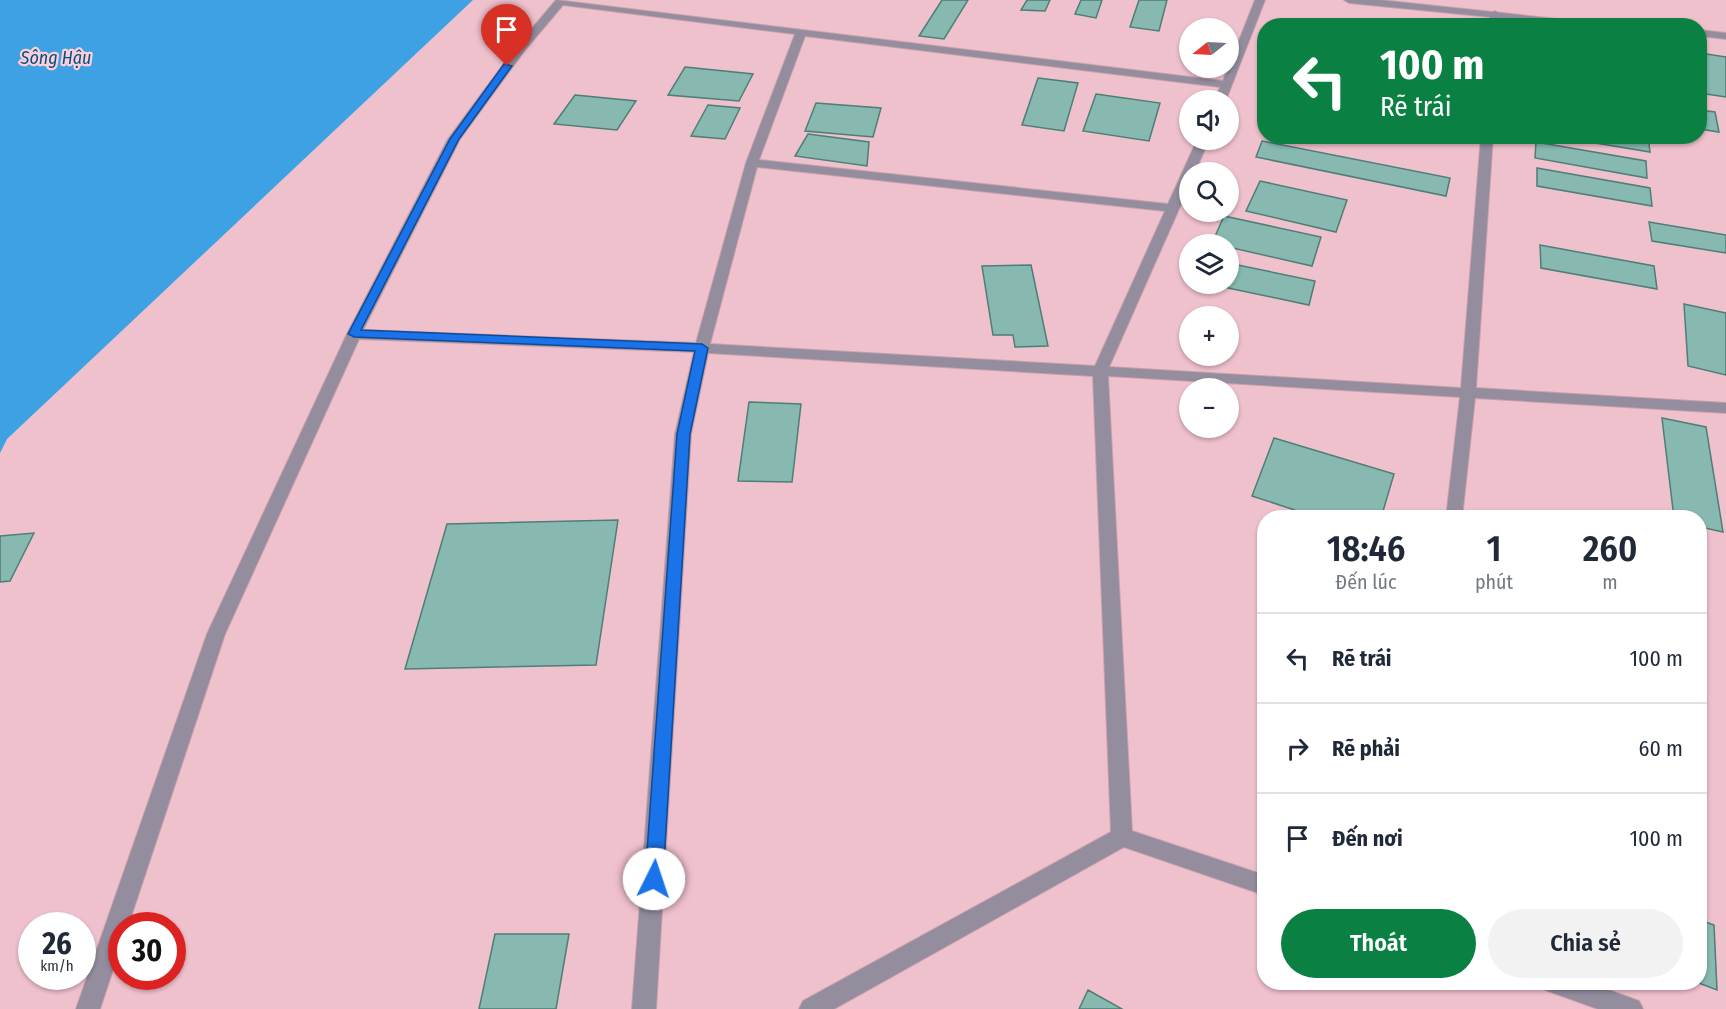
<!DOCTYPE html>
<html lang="vi">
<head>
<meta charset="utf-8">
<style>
	body { margin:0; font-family:"Fira Sans Condensed",sans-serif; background:#f2f2f3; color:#1f2937; height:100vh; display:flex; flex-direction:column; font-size:22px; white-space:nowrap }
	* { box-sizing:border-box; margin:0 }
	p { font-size:20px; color:#747a83 }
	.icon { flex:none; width:33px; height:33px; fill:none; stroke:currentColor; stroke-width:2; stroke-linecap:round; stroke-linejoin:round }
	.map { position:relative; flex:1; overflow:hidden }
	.sheet { position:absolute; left:1257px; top:510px; width:450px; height:480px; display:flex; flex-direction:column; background:#fff; border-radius:24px; box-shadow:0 2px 4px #0004 }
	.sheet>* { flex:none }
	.top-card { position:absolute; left:1257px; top:18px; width:450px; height:126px; border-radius:24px; box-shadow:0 2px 4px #0004; background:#0b8043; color:#fff; overflow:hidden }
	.needle { width:39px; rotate:252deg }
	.controls { position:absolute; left:1179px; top:18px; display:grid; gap:12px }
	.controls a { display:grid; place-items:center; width:60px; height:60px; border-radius:50%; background:#fff; box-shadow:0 2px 4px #0004; font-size:30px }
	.speed { position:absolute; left:18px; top:912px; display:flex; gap:12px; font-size:30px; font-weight:700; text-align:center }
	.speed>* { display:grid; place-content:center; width:78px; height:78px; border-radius:50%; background:#fff; box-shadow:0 2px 4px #0004; line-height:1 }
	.speed small { font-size:15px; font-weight:400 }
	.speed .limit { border:9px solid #d22; background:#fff; color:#111 }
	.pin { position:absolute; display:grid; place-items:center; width:51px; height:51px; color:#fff; margin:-62px -26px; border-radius:50% 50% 50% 0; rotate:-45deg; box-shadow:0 0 6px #0007 }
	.pin .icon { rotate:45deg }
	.me { position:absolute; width:66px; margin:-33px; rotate:4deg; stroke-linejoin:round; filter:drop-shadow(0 0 4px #0008) }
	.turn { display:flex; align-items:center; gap:21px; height:126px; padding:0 24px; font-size:27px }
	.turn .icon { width:78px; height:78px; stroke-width:2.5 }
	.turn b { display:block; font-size:42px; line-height:51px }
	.eta { display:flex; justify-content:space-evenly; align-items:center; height:102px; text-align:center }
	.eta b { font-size:36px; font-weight:600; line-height:42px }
	.primary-button { display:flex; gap:12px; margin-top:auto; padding:12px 24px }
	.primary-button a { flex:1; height:69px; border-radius:36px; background:#0b8043; color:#fff; font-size:24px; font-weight:600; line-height:69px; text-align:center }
	.primary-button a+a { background:#f2f2f3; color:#1f2937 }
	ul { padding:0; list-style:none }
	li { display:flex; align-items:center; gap:18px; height:90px; padding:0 24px; border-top:2px solid #e0e1e3 }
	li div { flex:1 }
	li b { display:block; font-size:22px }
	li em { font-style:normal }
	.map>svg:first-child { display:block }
</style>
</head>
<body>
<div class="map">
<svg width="1726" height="1009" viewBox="0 0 1726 1009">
	<rect width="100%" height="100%" fill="#efc1cd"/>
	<path fill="#3da1e4" d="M0 0H473L7 439 0 453Z"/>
	<path fill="#87b9b0" stroke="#4e7e76" stroke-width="1.5" d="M942 0H968L944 39 919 36Z
		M1027 0H1050L1045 11 1021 10Z
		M1081 0H1102L1096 18 1075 14Z
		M1139 0H1167L1159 31 1130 27Z
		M1700 53 1726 57V97L1700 93Z
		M685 67 753 74 739 101 668 95Z
		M1038 78 1078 83 1064 131 1022 125Z
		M1096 94 1160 103 1149 141 1083 131Z
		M575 95 636 101 617 130 554 124Z
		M816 103 881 108 873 137 805 131Z
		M708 105 740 108 725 139 691 136Z
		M1700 110 1715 112 1719 132 1700 129Z
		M808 134 869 142 867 166 795 156Z
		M1553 136H1648L1650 152Z
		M1262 141 1450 178 1446 196 1256 157Z
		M1536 142 1646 161 1647 178 1535 158Z
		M1537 168 1650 188 1652 206 1537 186Z
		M1260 181 1347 200 1336 232 1246 211Z
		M1224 216 1321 237 1312 266 1228 247V244L1212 243Z
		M1649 222 1726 235V253L1652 241Z
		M1540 245 1654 266 1657 289 1541 268Z
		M1228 263 1315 281 1309 305 1209 284H1228Z
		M1031 265 1048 346 1015 347 1013 335H993L982 266Z
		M1684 304 1726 313V375L1688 366Z
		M749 402 801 404 792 482 738 481Z
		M1662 418 1706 427 1723 532 1700 527V518H1674Z
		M1274 438 1394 474 1381 518H1319L1252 496Z
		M618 520 596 665 405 669 447 524Z
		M34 533 10 581 0 582V536Z
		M1700 920 1714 925 1717 990 1696 982H1700Z
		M495 934H569L556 1009H479Z
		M1088 990 1122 1009H1079Z"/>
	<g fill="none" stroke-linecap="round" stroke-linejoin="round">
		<g stroke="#caa1ac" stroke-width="2">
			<path id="minor" d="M556 0 1223 81 1255 0H1265L1226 100H1215L1220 87 805 36 759 160 1168 204 1197 140H1209L1195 172H1190V184L1109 367 1461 388 1481 136H1493L1476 388 1726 403V413L1475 398 1462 518H1446L1460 397 1108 376 1132 831 1264 875V895L1124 847 834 1009H799L803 1001 1111 832 1093 376 708 353 691 434 656 1009H632L675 434 694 352 359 339 225 634 128 926H122V943L100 1009H76L207 634 347 334 448 139 517 46ZM563 5 795 34 746 163 696 343 363 330 460 139 525 50ZM757 167 1165 211 1095 366 710 344Z
				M1495 11 1500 14 1499 26H1489L1490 14Z
				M1542 982H1587L1639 1001 1643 1009H1598L1545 990Z"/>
		</g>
		<g stroke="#caa1ac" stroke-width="2">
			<path id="tertiary" d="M1344 0H1380L1623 26H1581L1349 3Z
				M1700 30 1726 33V39L1700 36Z"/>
		</g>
		<use href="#minor" fill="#938d9e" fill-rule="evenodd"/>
		<use href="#tertiary" fill="#938d9e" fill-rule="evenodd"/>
	</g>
	<path fill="#1a73e8" stroke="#114b97" stroke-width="1.5" d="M504 64 512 66 459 139 361 330 702 344 708 348 690 434 663 879 660 885 654 887 648 885 645 879 677 434 695 351 354 337 348 334 450 139Z"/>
	<g text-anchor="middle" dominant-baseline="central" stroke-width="4.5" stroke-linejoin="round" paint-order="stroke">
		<g font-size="18" font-style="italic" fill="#03527e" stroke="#fdceda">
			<text x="56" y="58">Sông Hậu</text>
		</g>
	</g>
</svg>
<div class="controls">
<a><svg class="needle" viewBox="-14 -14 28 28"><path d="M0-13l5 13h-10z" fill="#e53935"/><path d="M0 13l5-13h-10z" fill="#747a83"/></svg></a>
<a><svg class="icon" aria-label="sound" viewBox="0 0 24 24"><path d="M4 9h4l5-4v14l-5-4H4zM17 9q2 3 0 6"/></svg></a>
<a><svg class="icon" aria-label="search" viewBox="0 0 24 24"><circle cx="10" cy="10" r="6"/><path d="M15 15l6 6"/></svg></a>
<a><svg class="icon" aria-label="layers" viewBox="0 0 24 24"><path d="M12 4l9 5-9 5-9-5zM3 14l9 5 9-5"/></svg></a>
<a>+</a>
<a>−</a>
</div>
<div class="speed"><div>26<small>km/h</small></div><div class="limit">30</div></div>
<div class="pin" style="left:507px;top:66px;background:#d93025"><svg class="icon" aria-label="arrive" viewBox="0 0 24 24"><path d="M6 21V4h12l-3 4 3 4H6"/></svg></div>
<svg class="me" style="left:654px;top:879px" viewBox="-20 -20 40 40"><circle r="19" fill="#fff"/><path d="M0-13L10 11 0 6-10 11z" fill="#1a73e8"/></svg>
<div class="top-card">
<div class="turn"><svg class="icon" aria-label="left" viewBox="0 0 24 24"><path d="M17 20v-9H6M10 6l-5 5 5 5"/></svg><div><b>100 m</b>Rẽ trái</div></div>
</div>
<section class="sheet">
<div class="eta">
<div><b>18:46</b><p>Đến lúc</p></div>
<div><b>1</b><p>phút</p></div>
<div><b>260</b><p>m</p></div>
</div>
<ul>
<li><svg class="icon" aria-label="left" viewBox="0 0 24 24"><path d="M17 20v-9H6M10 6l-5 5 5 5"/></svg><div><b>Rẽ trái</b></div><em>100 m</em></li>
<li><svg class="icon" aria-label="right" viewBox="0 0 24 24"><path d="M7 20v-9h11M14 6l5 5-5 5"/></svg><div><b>Rẽ phải</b></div><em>60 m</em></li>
<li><svg class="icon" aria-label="arrive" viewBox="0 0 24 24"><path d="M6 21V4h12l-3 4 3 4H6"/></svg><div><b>Đến nơi</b></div><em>100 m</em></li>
</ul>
<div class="primary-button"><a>Thoát</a><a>Chia sẻ</a></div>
</section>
</div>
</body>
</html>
